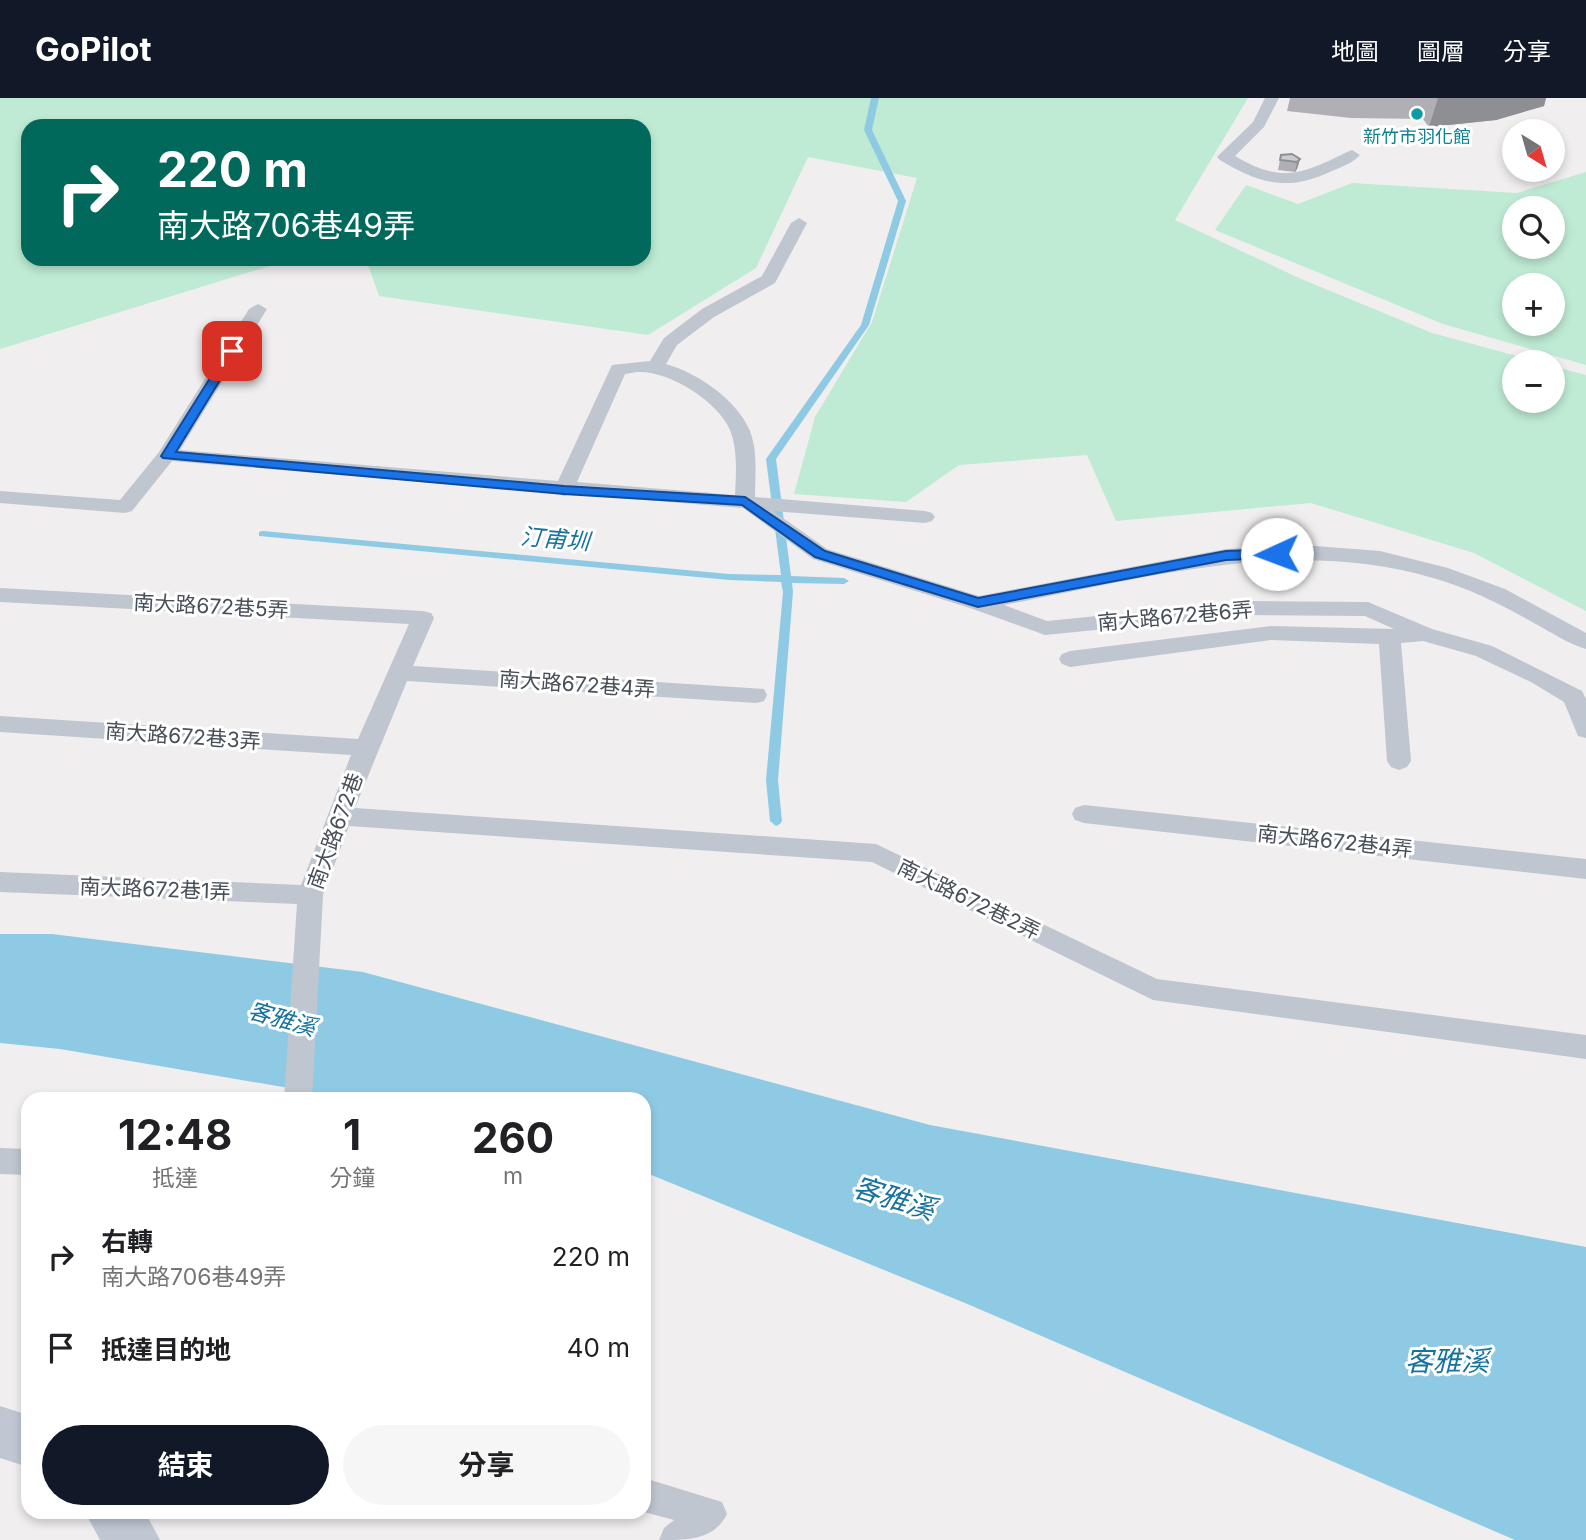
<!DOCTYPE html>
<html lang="zh-TW">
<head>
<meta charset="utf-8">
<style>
	body { margin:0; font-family:Inter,"Noto Sans TC",sans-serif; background:#f6f6f6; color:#202124; height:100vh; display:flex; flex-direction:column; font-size:26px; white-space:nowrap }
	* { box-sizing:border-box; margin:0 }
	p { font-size:23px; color:#757577 }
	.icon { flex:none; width:38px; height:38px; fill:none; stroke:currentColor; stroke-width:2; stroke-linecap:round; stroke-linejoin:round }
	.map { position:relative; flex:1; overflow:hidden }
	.details { position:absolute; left:21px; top:994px; width:630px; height:427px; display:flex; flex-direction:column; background:#fff; border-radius:21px; box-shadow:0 4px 10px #0003 }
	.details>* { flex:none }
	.banner { position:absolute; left:21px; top:21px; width:630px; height:147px; border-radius:21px; box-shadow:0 4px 10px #0003; background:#00695c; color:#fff; overflow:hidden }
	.needle { width:46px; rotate:143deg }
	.fabs { position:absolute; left:1502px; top:21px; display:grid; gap:14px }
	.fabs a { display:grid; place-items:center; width:63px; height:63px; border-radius:50%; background:#fff; box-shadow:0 4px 10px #0003; font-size:35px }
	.pin { position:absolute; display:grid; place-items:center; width:60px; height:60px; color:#fff; margin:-30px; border-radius:14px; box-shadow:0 4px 10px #0006 }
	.me { position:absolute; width:77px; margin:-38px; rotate:268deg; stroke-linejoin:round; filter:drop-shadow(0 0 5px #0008) }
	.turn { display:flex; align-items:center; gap:24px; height:147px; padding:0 21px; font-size:32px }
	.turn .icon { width:91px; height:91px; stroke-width:2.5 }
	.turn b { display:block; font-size:49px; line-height:60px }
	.eta { display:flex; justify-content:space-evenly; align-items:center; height:119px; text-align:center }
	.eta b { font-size:42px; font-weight:700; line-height:49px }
	.primary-button { display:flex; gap:14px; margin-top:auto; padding:14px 21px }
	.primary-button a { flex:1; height:80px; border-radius:42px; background:#111827; color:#fff; font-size:28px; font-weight:700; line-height:80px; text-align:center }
	.primary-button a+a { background:#f6f6f6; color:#202124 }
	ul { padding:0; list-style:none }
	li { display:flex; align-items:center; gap:21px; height:91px; padding:0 21px }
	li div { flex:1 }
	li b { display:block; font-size:26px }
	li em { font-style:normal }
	header { display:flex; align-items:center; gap:42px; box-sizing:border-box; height:98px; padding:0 35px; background:#111827; color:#fff }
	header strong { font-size:33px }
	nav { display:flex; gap:38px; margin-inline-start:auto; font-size:24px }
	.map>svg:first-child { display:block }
</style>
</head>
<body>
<header>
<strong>GoPilot</strong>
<nav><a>地圖</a><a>圖層</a><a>分享</a></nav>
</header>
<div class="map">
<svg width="1586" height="1442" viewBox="0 0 1586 1442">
	<rect width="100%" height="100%" fill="#f0eeee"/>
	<path fill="#bfebd4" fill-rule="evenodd" d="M0 0H1248L1175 122 1299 180 1432 235 1539 264H1514V303H1552V268L1586 277V513L1474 455 1311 405 1116 423 1087 357 959 367 906 404 794 396 815 319 872 224 917 80 808 59 756 170 648 237 379 198 366 161H644V28H28V161H292L0 251Z
		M1586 74V267L1443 226 1215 132 1246 87 1298 106 1352 85 1517 95ZM1514 110H1552V149H1514ZM1514 187H1552V226H1514Z"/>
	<path fill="#8fcae5" d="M0 836H52L363 874 930 1027 1586 1149V1442H1515L965 1205 644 1074V1001H353L60 951 0 945Z"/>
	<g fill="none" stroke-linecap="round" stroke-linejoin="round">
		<path fill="#8fcae5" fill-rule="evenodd" d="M871 0H879L872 32 906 103 869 227 776 361 791 478 844 480 849 483 844 486 792 485 793 494 778 682 782 723 780 726 776 728 770 723 766 682 783 494 781 484 729 482 259 438V434L263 433 729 476 781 477 766 361 861 227 898 103 864 32Z"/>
		<path fill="#bfc6cf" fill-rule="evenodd" d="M1265 0H1279L1264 29 1235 58C1281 85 1301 77 1347 54L1352 52 1360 57C1353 65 1341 69 1332 73 1287 94 1260 86 1220 62L1217 59 1220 56 1253 24Z
			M799 120 807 125 775 185 714 219 677 247 666 266C698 275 737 302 750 333 758 354 755 378 755 399L925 413 932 415 935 419 932 423 925 425 773 413 827 451 979 498 1226 451 1302 447 1380 453 1448 470 1505 491 1586 535V551C1568 546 1551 534 1534 525 1502 507 1469 490 1433 480 1290 438 1146 480 1004 507L1047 523 1247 503 1368 504 1432 531 1492 548 1582 593 1586 601V640L1578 638 1564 604 1531 584 1476 558 1423 543 1401 545 1411 663 1407 669 1399 672 1391 669 1387 663 1379 546 1271 542 1070 569 1062 566 1059 561 1062 556 1070 553 1271 528 1394 531 1365 518 1247 517 1045 537 970 510 813 461 743 410 571 396 564 398 556 395 172 363 132 413 125 415 0 405V393L120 402 159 354 249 211 258 206 267 211 180 352 558 383 612 267 650 263 664 240 702 211 762 178 791 125ZM637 274C668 272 718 303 730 332 738 352 736 376 735 397L577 384 625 276Z
			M0 490 423 513 431 515 434 520 413 568 764 591 767 597 764 603 756 605 407 583 355 710 876 746 1157 881 1586 937V961L1153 902 872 764 349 728 323 797 312 1001H284L297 806 0 794V774L301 787 351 657 0 634V618L358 641 409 526 0 504Z
			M1084 707 1586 761V781L1084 725 1075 722 1072 716 1075 710Z
			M0 1050 28 1051V1077L0 1076Z
			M644 1380 722 1404 727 1416C714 1442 689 1442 659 1442L664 1430 674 1422 644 1414Z"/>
		<path fill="#c0c7d3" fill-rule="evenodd" d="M0 1308 28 1317V1369L0 1360Z
			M85 1414H145L160 1442H100Z"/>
	</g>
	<path fill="#afafb5" d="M1290 0H1546L1544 8 1496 22 1429 29 1423 21 1351 20 1287 13Z
		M1281 57 1300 61 1297 71 1295 74 1278 72Z"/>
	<path fill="#8e8f93" d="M1438 0H1546L1544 8 1496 22 1429 29Z
		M1300 61 1297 71 1295 74 1297 64Z"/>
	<path fill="#cbccd2" stroke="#8e8f93" stroke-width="2" d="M1292 56 1300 61 1297 64 1280 62 1281 57Z"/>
	<path fill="#1a73e8" stroke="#114b97" stroke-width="2" d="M232 250 238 253 176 354 564 388 745 399 825 453 978 500 1226 453 1277 451 1283 456 1277 460 1226 462 978 509 815 459 742 407 564 396 163 360 161 358 227 253Z"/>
	<circle fill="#0f9aa8" stroke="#fff" stroke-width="2.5" cx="1417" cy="16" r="7"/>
	<g text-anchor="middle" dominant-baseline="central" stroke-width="6" stroke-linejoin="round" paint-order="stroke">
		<g font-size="18" fill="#0d838f" stroke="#fff">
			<text x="1417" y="38">新竹市羽化館</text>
		</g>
		<g font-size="21" fill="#474f59" stroke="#fff">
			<text transform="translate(211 508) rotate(3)">南大路672巷5弄</text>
			<text transform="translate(1175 518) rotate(-5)">南大路672巷6弄</text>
			<text transform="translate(577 586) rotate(4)">南大路672巷4弄</text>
			<text transform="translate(183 638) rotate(4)">南大路672巷3弄</text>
			<text transform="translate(335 733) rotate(-70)">南大路672巷</text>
			<text transform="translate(1335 743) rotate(6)">南大路672巷4弄</text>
			<text transform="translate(155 791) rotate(2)">南大路672巷1弄</text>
			<text transform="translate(969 801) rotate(26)">南大路672巷2弄</text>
		</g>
		<g font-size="23" font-style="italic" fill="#17739d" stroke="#fff">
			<text transform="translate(555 441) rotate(5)">汀甫圳</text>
			<text transform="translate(282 921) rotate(16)">客雅溪</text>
		</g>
		<g font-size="28" font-style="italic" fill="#17739d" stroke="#fff">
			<text transform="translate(894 1100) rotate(17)">客雅溪</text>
			<text x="1447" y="1263">客雅溪</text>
		</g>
	</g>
</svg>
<div class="fabs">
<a><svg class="needle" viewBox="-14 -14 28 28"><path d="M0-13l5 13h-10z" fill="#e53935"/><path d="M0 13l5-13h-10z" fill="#757577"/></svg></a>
<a><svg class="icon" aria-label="search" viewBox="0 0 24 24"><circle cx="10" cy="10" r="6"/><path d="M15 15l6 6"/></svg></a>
<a>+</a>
<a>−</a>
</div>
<div class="pin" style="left:232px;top:253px;background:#d93025"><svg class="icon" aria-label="arrive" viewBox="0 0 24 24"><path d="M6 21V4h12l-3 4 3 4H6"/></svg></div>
<svg class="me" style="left:1277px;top:456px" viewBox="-20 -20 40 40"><circle r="19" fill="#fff"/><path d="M0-13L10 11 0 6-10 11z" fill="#1a73e8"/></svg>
<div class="banner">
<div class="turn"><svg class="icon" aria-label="right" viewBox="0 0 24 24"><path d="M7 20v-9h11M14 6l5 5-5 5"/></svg><div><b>220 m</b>南大路706巷49弄</div></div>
</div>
<section class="details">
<div class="eta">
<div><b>12:48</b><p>抵達</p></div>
<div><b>1</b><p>分鐘</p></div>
<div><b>260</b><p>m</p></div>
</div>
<ul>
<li><svg class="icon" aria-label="right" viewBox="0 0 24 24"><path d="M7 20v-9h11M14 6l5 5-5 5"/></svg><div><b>右轉</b><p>南大路706巷49弄</p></div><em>220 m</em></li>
<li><svg class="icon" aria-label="arrive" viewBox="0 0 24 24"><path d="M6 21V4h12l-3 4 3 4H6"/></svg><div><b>抵達目的地</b></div><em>40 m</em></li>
</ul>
<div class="primary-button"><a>結束</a><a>分享</a></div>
</section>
</div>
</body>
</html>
